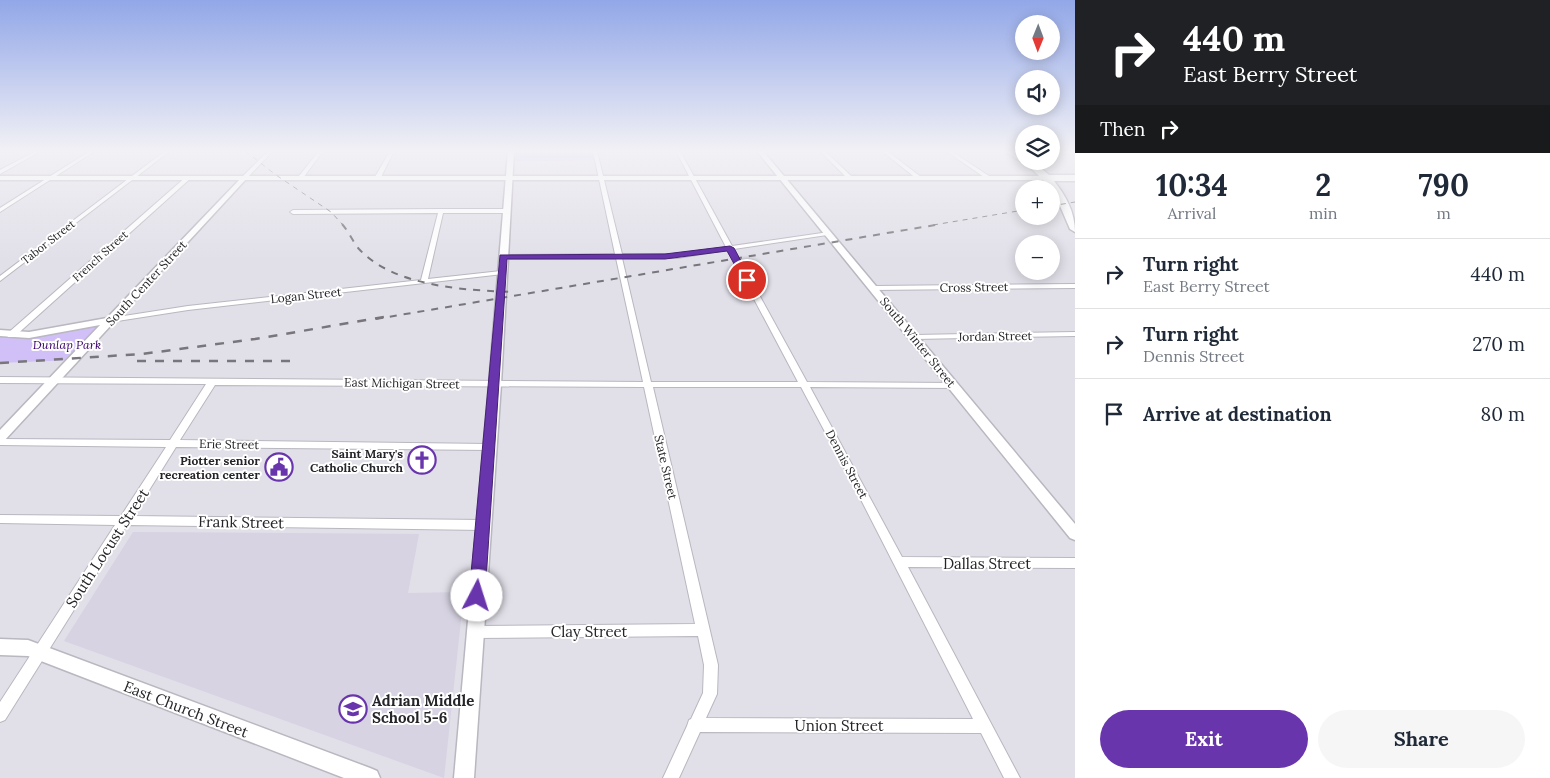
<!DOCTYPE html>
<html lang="en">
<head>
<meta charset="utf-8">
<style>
	body { margin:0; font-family:Lora,serif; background:#f6f6f7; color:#1f2937; height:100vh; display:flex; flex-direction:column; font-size:19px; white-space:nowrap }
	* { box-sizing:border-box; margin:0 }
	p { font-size:16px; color:#747a83 }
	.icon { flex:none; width:28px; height:28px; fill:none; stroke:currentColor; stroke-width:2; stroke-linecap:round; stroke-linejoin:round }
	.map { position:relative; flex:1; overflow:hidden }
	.panel { display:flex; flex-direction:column; background:#fff; width:475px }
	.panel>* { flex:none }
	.guide { background:#202124; color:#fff; overflow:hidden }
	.needle { width:32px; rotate:181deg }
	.controls { position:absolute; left:1015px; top:15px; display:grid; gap:10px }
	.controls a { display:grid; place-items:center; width:45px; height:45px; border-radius:50%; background:#fff; box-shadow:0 2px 12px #0003; font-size:25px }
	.pin { position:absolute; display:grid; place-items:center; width:42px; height:42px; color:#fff; margin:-21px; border:2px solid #fff; border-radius:50%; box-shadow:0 1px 5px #0007 }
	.me { position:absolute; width:55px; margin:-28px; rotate:5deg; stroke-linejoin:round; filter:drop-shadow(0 0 4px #0008) }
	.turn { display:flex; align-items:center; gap:18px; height:105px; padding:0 25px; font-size:22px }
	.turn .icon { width:65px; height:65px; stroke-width:2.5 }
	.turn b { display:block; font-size:35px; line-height:42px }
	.then { display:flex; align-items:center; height:48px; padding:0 25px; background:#0003; gap:10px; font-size:19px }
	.eta { display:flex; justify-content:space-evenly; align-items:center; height:85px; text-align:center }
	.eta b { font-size:30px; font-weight:700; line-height:35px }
	.primary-button { display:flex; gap:10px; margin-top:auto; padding:10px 25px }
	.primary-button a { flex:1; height:58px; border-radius:30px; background:#6935ac; color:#fff; font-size:20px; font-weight:700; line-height:58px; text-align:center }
	.primary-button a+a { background:#f6f6f7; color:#1f2937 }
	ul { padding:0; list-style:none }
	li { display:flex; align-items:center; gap:15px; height:70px; padding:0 25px; border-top:1px solid #e0e1e3 }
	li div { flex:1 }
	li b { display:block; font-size:19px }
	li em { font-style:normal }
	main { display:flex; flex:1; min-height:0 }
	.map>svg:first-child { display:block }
</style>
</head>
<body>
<main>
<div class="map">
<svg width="1075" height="778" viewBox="0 0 1075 778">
	<rect width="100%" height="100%" fill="#e1dfe8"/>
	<path fill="#d7d3e2" d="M133 532 419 534 408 593 464 592 444 778 64 641Z"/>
	<path fill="#d1bff8" d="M514 151H592L594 160 514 161Z
		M111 320 74 360 0 363V333L11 335Z"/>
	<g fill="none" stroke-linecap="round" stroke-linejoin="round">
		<g stroke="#b9b7bf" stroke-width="2">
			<path id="minor" d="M36 151H41L0 174V170Z
				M90 151H95L0 212V208Z
				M165 151H170L0 281V276Z
				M268 151H273L247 178H243V176Z
				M319 151H323L303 178H299V176Z
				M390 151H394L381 177 376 178 375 177Z
				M593 151H597L622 254H677L726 247 676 151H680L732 246 829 232V234L827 235 734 249 807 382 956 383 957 385 953 388 810 387 902 557 1075 558V568L908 567 1020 778H1004L981 733 700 732 679 778H663L687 726 689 720 691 719 703 693 704 665 698 636 474 638 469 636 468 632 469 628 474 626 695 624 644 387 215 385 180 440 489 444 492 445 494 447 492 449 489 450 176 447 133 516 483 520 487 522 489 525 487 528 483 530 127 525 5 720 0 722V702L115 525 0 523V515L121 516 166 447 0 445V439L170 440 206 384 0 383V377L643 382 616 258 503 259 500 257 503 255 615 254ZM728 250 798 382H651L622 258H677ZM653 387H801L855 488 973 719 706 718 717 694 718 665Z
				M820 151H825L852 177V179H848Z
				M882 151H887L921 177V179H917Z
				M946 151H951L992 178 987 179Z
				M187 176 192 177 14 337H8L7 335 8 333Z
				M441 209H506L509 211 506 213H443L428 279 501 271 504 273 503 274 188 310 111 322 107 320 111 318 188 306 421 280 438 213 293 214 290 212 293 210Z
				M1075 284V288L874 290 870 288 874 286Z
				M1075 332V336L915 339 911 337 915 335Z"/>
		</g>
		<g stroke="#b9b7bf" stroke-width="3">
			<path id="tertiary" d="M508 151H514L501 384 474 778H454L489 384Z
				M757 151H763L1075 524V540L1070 538Z
				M243 176 248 177 4 441 0 442V430L100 325 29 338 0 336V330L29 332 107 318Z
				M0 639 28 640 370 768 377 771 380 778H344L28 656 0 655Z"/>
		</g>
		<g stroke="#b9b7bf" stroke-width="3">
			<path id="secondary" d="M0 176H1046L1050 178 1046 180H0Z"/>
		</g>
		<g stroke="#b9b7bf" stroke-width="3">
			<path id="primary" d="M1005 151H1015L1024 156V161H1032L1049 175H1075V181H1054C1066 196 1075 212 1075 232L1070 229 1057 199 1048 185 1033 170Z"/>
		</g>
		<use href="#minor" fill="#fff" fill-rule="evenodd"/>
		<use href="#tertiary" fill="#fff" fill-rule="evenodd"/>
		<use href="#secondary" fill="#fff" fill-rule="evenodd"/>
		<use href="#primary" fill="#fff" fill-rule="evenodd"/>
		<path stroke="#78767c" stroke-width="1" stroke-dasharray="5 5" stroke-linecap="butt" d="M245 151 276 175 331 212 343 225
			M1051 206 1075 202
			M933 225 1024 210"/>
		<path stroke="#78767c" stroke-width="2" stroke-dasharray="7 7" stroke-linecap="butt" d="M342 224C349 232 353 242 359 249 394 287 465 290 512 292
			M376 319 941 224"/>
		<path stroke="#78767c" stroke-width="2.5" stroke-dasharray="9 9" stroke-linecap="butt" d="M137 361H299
			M0 363 142 354 255 339 384 317"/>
	</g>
	<linearGradient id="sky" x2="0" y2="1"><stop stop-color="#92a7e8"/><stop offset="0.58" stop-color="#f2f1f5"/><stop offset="1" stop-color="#f2f1f5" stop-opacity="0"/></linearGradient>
	<rect width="1075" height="260" fill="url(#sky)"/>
	<path fill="#6935ac" stroke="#442270" d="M730 246 734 248 751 280 750 282H744L727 251 665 259H507L485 596 483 601 477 603 471 601 469 596 500 255 665 254Z"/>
	<defs>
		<g id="church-ring" transform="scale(1.4375)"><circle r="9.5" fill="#fff" stroke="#6935ac" stroke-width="1.5"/><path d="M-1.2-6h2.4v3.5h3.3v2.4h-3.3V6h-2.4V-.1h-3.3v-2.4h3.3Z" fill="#6935ac"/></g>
		<g id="civic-ring" transform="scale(1.4375)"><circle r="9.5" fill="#fff" stroke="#6935ac" stroke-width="1.5"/><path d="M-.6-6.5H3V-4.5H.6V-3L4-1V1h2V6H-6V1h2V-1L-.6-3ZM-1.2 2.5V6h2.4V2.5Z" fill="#6935ac"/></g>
		<g id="school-ring" transform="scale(1.4375)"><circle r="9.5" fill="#fff" stroke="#6935ac" stroke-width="1.5"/><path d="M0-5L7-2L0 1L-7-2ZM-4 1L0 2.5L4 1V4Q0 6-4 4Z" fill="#6935ac"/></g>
	</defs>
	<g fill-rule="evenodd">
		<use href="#church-ring" x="422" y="460"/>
		<use href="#civic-ring" x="279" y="467"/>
		<use href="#school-ring" x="353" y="709"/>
	</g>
	<g text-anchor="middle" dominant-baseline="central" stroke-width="4" stroke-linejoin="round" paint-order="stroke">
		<g font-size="11" fill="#252428" stroke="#fff">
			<text transform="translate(48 242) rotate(-38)">Tabor Street</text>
			<text transform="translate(100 256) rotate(-42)">French Street</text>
		</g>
		<g font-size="12" fill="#252428" stroke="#fff">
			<text transform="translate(146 283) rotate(-47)">South Center Street</text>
			<text transform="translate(974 287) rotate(-1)">Cross Street</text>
			<text transform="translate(306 295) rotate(-6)">Logan Street</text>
			<text transform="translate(995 336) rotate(-1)">Jordan Street</text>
			<text transform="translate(918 342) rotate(51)">South Winter Street</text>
			<text transform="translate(402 383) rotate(1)">East Michigan Street</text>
			<text transform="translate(229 444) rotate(1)">Erie Street</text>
			<text transform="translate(847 464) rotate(62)">Dennis Street</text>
			<text transform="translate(666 467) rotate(77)">State Street</text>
		</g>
		<g font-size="12" font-style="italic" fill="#38006a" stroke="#fff">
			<text x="67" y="344">Dunlap Park</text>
		</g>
		<g font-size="12" font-weight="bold" fill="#252428" stroke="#fff" text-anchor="end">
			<text x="403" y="453">Saint Mary's<tspan x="403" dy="14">Catholic Church</tspan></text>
			<text x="260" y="460">Piotter senior<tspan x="260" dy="14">recreation center</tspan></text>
		</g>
		<g font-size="15" fill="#252428" stroke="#fff">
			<text transform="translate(241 522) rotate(1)">Frank Street</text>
			<text transform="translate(107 548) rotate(-57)">South Locust Street</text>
			<text x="987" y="563">Dallas Street</text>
			<text x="589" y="631">Clay Street</text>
			<text transform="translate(186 709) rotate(21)">East Church Street</text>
			<text x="839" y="725">Union Street</text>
		</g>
		<g font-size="15" font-weight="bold" fill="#252428" stroke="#fff" text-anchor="start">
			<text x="372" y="700">Adrian Middle<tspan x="372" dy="17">School 5-6</tspan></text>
		</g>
	</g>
</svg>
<div class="controls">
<a><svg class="needle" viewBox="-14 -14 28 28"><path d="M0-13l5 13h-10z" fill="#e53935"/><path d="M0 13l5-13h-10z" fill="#747a83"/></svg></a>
<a><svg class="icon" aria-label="sound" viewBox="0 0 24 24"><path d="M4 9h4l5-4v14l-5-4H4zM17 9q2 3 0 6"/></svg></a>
<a><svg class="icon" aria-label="layers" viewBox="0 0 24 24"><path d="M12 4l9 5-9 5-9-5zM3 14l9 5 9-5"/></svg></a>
<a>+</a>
<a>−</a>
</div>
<div class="pin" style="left:747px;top:280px;background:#d93025"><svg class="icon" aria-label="arrive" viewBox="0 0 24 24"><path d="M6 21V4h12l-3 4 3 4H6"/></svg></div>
<svg class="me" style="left:477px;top:596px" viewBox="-20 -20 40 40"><circle r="19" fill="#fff"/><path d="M0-13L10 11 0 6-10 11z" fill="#6935ac"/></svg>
</div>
<section class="panel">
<div class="guide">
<div class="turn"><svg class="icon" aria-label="right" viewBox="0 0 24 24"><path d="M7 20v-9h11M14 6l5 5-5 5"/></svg><div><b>440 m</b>East Berry Street</div></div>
<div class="then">Then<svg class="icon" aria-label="right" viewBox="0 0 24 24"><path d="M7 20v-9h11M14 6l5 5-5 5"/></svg></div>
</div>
<div class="eta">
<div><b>10:34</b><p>Arrival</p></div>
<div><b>2</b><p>min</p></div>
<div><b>790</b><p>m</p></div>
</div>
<ul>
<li><svg class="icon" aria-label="right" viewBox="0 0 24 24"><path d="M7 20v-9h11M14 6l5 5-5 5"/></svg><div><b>Turn right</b><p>East Berry Street</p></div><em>440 m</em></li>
<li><svg class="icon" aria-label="right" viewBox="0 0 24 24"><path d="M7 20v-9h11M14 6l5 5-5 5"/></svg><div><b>Turn right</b><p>Dennis Street</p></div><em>270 m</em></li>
<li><svg class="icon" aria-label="arrive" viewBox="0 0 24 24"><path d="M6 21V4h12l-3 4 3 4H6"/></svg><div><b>Arrive at destination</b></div><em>80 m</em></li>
</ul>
<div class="primary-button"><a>Exit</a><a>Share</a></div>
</section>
</main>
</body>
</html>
